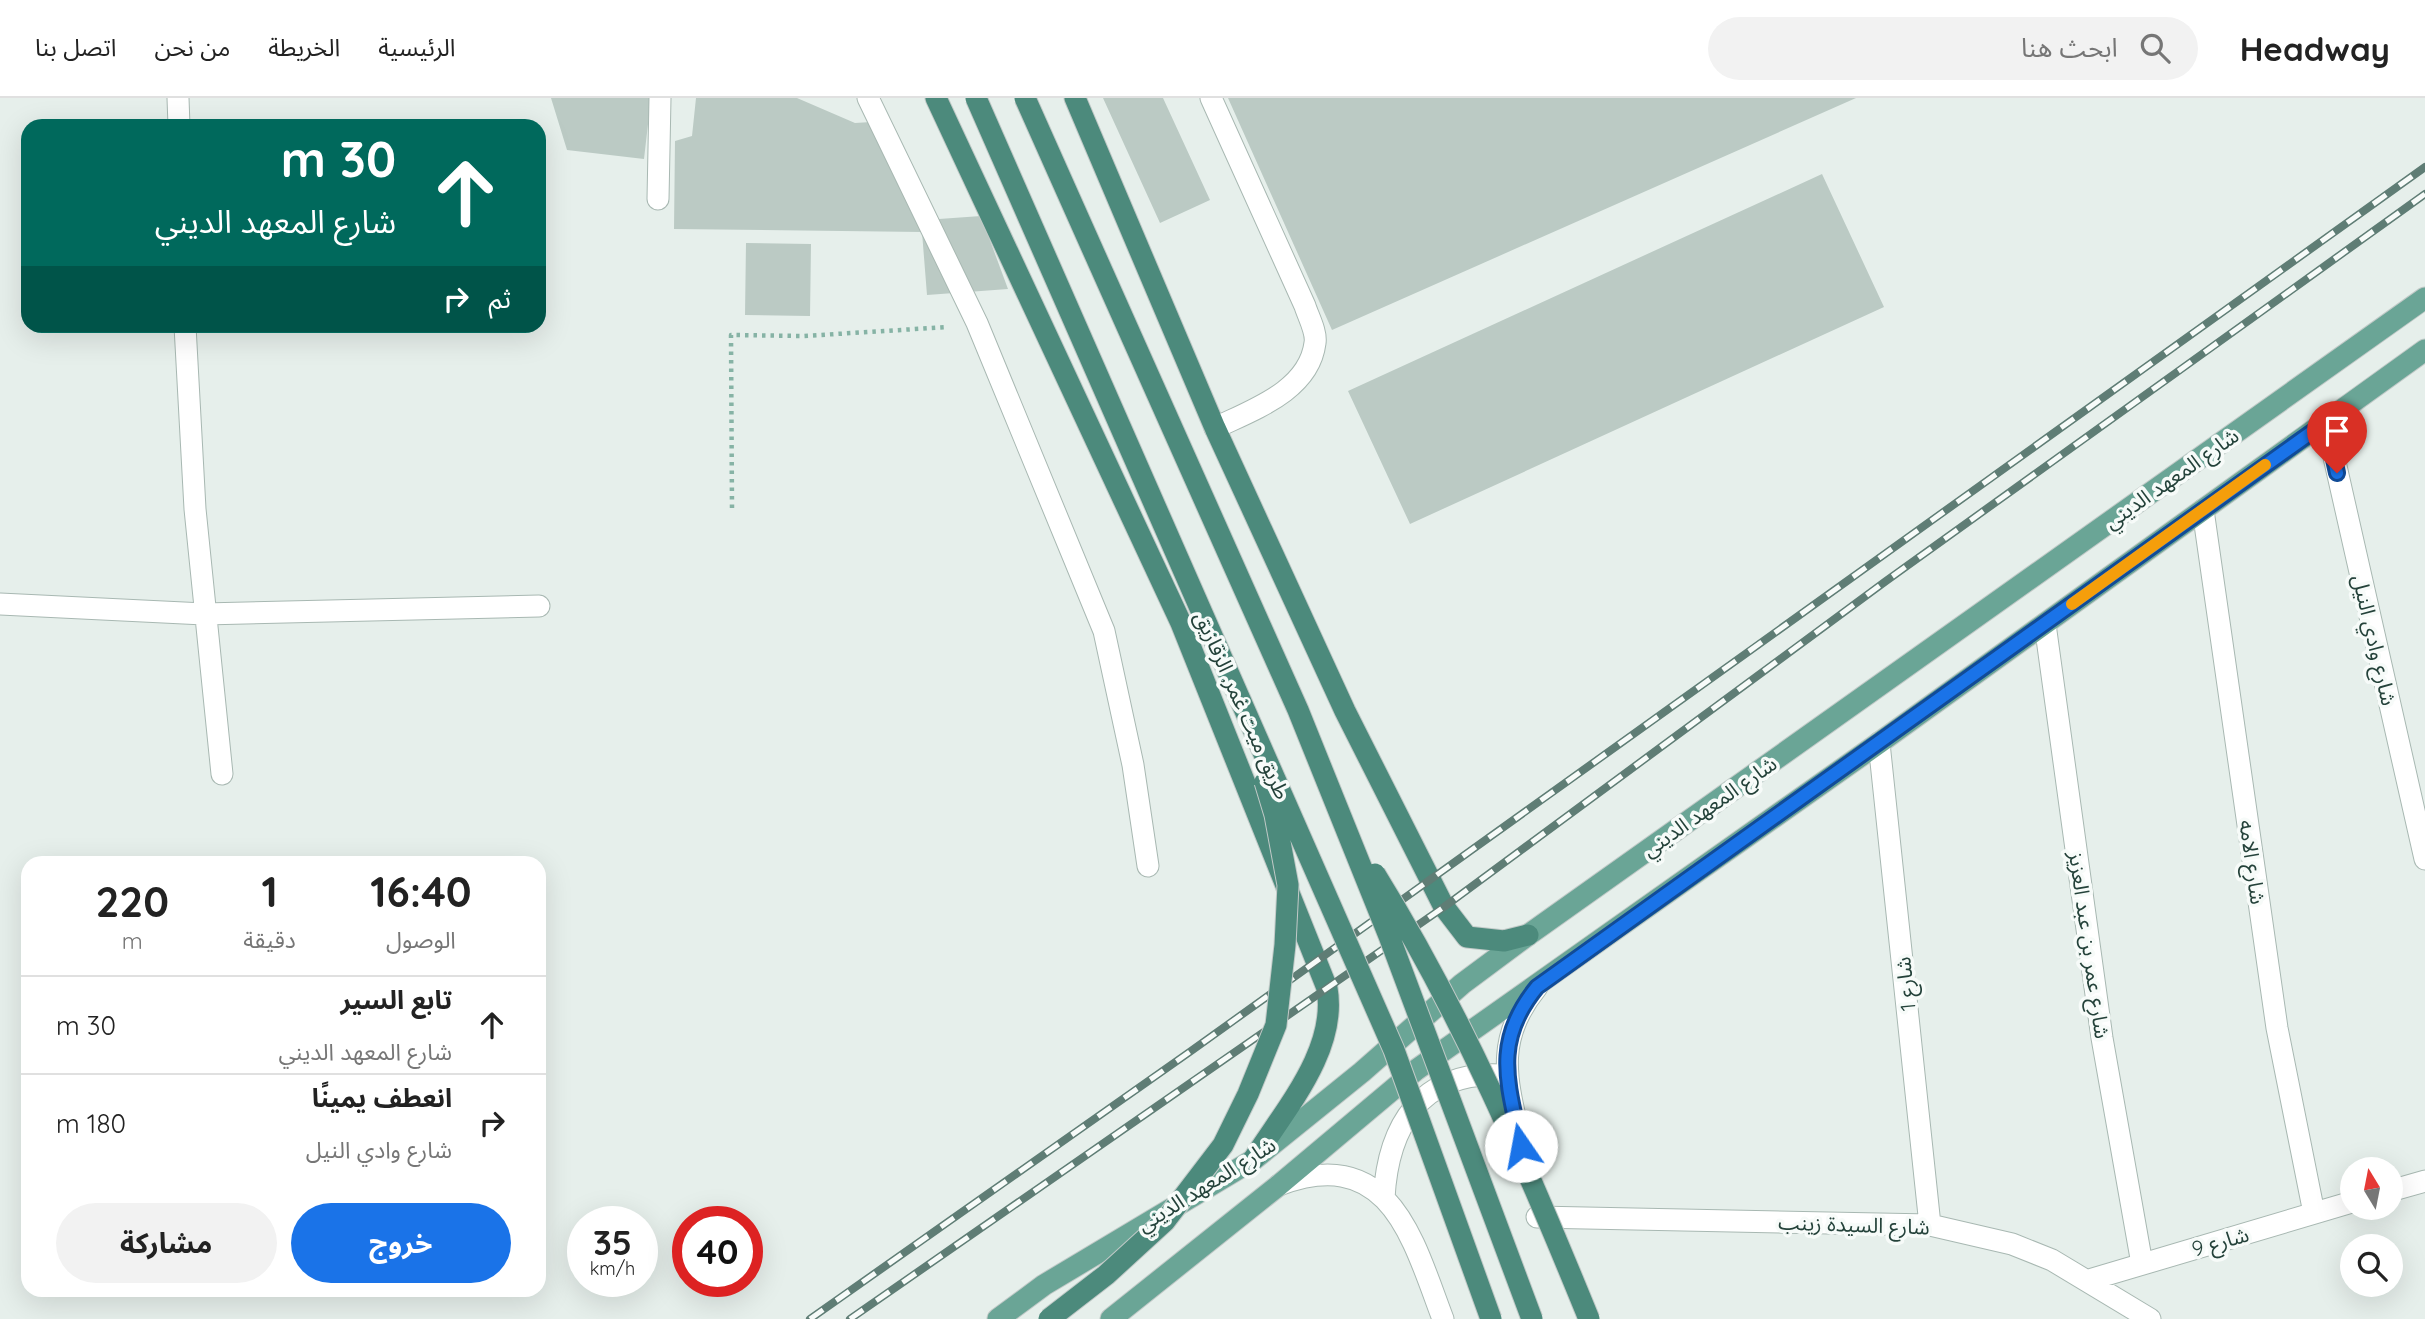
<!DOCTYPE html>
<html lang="ar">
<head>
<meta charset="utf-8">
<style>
	body { margin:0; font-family:Quicksand,"Noto Sans Arabic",sans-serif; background:#f2f2f2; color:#222; direction:rtl; height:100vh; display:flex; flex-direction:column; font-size:26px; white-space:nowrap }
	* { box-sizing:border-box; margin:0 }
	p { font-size:23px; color:#767676 }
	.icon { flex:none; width:38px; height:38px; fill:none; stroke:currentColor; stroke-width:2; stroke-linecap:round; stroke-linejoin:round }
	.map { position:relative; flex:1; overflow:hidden; direction:ltr }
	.details { position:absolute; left:21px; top:758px; width:525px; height:441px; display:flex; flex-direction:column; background:#fff; border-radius:21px; box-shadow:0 7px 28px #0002; direction:rtl }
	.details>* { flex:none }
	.banner { position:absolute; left:21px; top:21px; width:525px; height:214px; border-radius:21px; box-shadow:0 7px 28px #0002; direction:rtl; background:#00695c; color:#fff; overflow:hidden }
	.needle { width:46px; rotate:350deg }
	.tools { position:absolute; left:2340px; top:1059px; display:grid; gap:14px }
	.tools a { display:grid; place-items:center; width:63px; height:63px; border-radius:50%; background:#fff; box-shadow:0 7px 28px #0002; font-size:35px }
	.speed { position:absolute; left:567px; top:1108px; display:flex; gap:14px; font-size:35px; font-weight:700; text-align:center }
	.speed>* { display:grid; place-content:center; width:91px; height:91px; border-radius:50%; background:#fff; box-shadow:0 7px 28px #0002; line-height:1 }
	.speed small { font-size:18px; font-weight:400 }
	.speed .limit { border:10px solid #d22; background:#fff; color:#111 }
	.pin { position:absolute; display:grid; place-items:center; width:60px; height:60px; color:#fff; margin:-72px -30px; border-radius:50% 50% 50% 0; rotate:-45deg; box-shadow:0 0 7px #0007 }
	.pin .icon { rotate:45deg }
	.me { position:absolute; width:77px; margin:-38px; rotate:348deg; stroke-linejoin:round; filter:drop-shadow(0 0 5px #0008) }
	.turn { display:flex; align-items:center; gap:24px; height:147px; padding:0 35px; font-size:32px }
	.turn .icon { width:91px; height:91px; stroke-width:2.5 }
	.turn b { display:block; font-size:49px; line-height:60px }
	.then { display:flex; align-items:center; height:66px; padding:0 35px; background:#0003; gap:14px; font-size:26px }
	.eta { display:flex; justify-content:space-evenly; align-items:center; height:119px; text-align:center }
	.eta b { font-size:42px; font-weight:700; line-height:49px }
	.button { display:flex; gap:14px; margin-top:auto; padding:14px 35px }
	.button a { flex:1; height:80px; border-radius:42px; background:#1a73e8; color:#fff; font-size:28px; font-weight:700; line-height:80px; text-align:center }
	.button a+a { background:#f2f2f2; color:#222 }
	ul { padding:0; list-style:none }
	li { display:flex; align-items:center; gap:21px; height:98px; padding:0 35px; border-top:2px solid #e0e0e0 }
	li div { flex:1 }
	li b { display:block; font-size:26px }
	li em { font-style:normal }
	header { display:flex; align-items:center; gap:42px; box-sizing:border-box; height:98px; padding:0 35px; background:#fff; border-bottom:2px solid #e0e0e0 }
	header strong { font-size:33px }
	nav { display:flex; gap:38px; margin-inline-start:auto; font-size:24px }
	.search { width:490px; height:63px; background:#f2f2f2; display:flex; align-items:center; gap:18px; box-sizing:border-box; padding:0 24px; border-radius:38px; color:#767676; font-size:26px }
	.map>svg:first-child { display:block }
</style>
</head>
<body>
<header>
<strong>Headway</strong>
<div class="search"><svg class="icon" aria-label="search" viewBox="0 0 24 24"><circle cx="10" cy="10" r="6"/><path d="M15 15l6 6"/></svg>ابحث هنا</div>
<nav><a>الرئيسية</a><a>الخريطة</a><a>من نحن</a><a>اتصل بنا</a></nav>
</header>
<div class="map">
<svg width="2425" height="1221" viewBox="0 0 2425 1221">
	<rect width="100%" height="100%" fill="#e6efeb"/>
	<path fill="#bbcac4" d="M551 0H651L644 61 567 52Z
		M696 0H797L855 25 887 23 925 122 981 118 1008 191 927 197 922 134 674 131 675 43 692 38Z
		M1103 0H1163L1210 102 1160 125Z
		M1228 0H1856L1332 232Z
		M1822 76 1884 209 1410 426 1348 293Z
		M746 145 811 146 810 218 745 217Z"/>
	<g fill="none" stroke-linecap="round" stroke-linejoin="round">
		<g stroke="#a8b8b2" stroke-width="23">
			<path id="service" d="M1211 0 1305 208C1308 218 1317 234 1315 245 1309 293 1252 312 1215 330"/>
		</g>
		<g stroke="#a8b8b2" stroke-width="23">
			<path id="minor" d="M178 0 179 28
				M868 0 977 225 1104 533 1133 667 1148 768
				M658 101 660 0
				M185 228 195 411 222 676
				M2326 324 2425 761
				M2203 412 2277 930 2314 1115
				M0 506 204 516 539 508
				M2045 526 2102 940 2142 1166
				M1879 645 1930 1127
				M2390 1093 2425 1083
				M1537 1119 1930 1127 2012 1146 2052 1162 2150 1221
				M2089 1182 2352 1104"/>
		</g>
		<g stroke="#a8b8b2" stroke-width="23">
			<path id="tertiary" d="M1522 1049C1508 986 1492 944 1537 889
				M1279 1087C1390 1045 1413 1142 1443 1221
				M1384 1100C1388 1028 1421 973 1501 977"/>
		</g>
		<g stroke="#c2cac8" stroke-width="23">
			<path id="primary" d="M998 1221 1044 1187 1253 1062 1362 974 1462 886 1528 837 2425 200
				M1111 1221 1279 1087 1416 972 1879 645 2425 252"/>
		</g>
		<g stroke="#c2cac8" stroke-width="23">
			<path id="trunk" d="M936 0 1181 525 1327 890C1338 952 1285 1011 1253 1062
				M1075 0 1215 330 1345 613 1444 809 1467 839 1504 843 1528 837"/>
		</g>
		<path stroke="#86b3a5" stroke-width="4.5" stroke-dasharray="3.5 5" stroke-linecap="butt" d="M732 410 731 237 804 238 948 229"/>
		<use href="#service" stroke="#fff" stroke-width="21"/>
		<use href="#minor" stroke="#fff" stroke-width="21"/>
		<use href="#tertiary" stroke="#fff" stroke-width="21"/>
		<use href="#primary" stroke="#6aa596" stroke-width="21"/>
		<use href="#trunk" stroke="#4c8a7c" stroke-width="21"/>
		<g stroke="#5f7d75" stroke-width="8">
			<path id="rail" d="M810 1221 1191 953 2425 69
				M850 1221 1444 809 1886 483 2425 96"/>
		</g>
		<use href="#rail" stroke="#f7fbf9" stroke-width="5" stroke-dasharray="16" stroke-linecap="butt"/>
		<g stroke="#c2cac8" stroke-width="23" stroke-linecap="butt">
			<path id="trunk-bridge" d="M976 0 1394 952 1491 1221
				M1025 0 1298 612 1389 838 1532 1221
				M1375 776C1462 916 1527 1069 1589 1221
				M1049 1221 1106 1177 1165 1123 1223 1047 1248 996 1276 927 1285 847 1288 787 1275 717 1265 684"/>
		</g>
		<use href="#trunk-bridge" stroke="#4c8a7c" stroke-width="21"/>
	</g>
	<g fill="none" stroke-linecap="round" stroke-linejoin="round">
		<g stroke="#114b97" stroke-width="18">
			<path id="route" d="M1521 1048C1508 985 1492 944 1537 889L2326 324 2337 375"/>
		</g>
		<use href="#route" stroke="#1a73e8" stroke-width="12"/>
		<path stroke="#f59e0b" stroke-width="12" d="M2072 506 2265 367"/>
	</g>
	<g text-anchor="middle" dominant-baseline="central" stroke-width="7" stroke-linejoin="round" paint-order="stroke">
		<g font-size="21" fill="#24423a" stroke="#f7fbf9">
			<text transform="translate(2171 380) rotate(-35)">شارع المعهد الديني</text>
			<text transform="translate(2375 542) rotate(77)">شارع وادي النيل</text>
			<text transform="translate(1243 607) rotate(66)">طريق ميت غمر, الزقازيق</text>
			<text transform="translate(1709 708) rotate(-35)">شارع المعهد الديني</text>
			<text transform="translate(2253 764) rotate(82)">شارع الامه</text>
			<text transform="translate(2090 847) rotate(82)">شارع عمر بن عبد العزيز</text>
			<text transform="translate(1905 886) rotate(-96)">شارع 1</text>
			<text transform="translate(1206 1086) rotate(-32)">شارع المعهد الديني</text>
			<text transform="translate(1854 1126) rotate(2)">شارع السيدة زينب</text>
			<text transform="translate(2220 1143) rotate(-16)">شارع 9</text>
		</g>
	</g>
</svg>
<div class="tools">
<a><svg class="needle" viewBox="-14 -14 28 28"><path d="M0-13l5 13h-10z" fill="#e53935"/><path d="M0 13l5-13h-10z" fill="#767676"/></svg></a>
<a><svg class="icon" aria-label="search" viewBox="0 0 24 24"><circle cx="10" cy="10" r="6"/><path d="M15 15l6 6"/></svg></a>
</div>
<div class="speed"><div>35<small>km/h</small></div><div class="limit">40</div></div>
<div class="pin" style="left:2337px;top:375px;background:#d93025"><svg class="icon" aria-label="arrive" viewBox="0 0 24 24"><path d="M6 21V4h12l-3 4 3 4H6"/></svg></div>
<svg class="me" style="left:1521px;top:1048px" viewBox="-20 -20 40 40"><circle r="19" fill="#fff"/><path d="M0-13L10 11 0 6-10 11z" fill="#1a73e8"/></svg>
<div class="banner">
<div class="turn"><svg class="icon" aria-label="ahead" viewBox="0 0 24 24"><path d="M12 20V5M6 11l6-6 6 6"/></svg><div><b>30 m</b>شارع المعهد الديني</div></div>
<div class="then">ثم<svg class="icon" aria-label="right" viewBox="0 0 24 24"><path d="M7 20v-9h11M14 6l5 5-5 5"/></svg></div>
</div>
<section class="details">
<div class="eta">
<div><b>16:40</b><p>الوصول</p></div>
<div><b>1</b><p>دقيقة</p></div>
<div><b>220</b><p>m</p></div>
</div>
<ul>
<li><svg class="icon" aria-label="ahead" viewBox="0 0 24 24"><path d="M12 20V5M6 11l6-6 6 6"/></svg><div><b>تابع السير</b><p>شارع المعهد الديني</p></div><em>30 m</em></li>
<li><svg class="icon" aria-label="right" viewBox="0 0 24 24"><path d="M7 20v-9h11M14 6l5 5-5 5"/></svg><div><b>انعطف يمينًا</b><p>شارع وادي النيل</p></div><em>180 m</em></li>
</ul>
<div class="button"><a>خروج</a><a>مشاركة</a></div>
</section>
</div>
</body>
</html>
